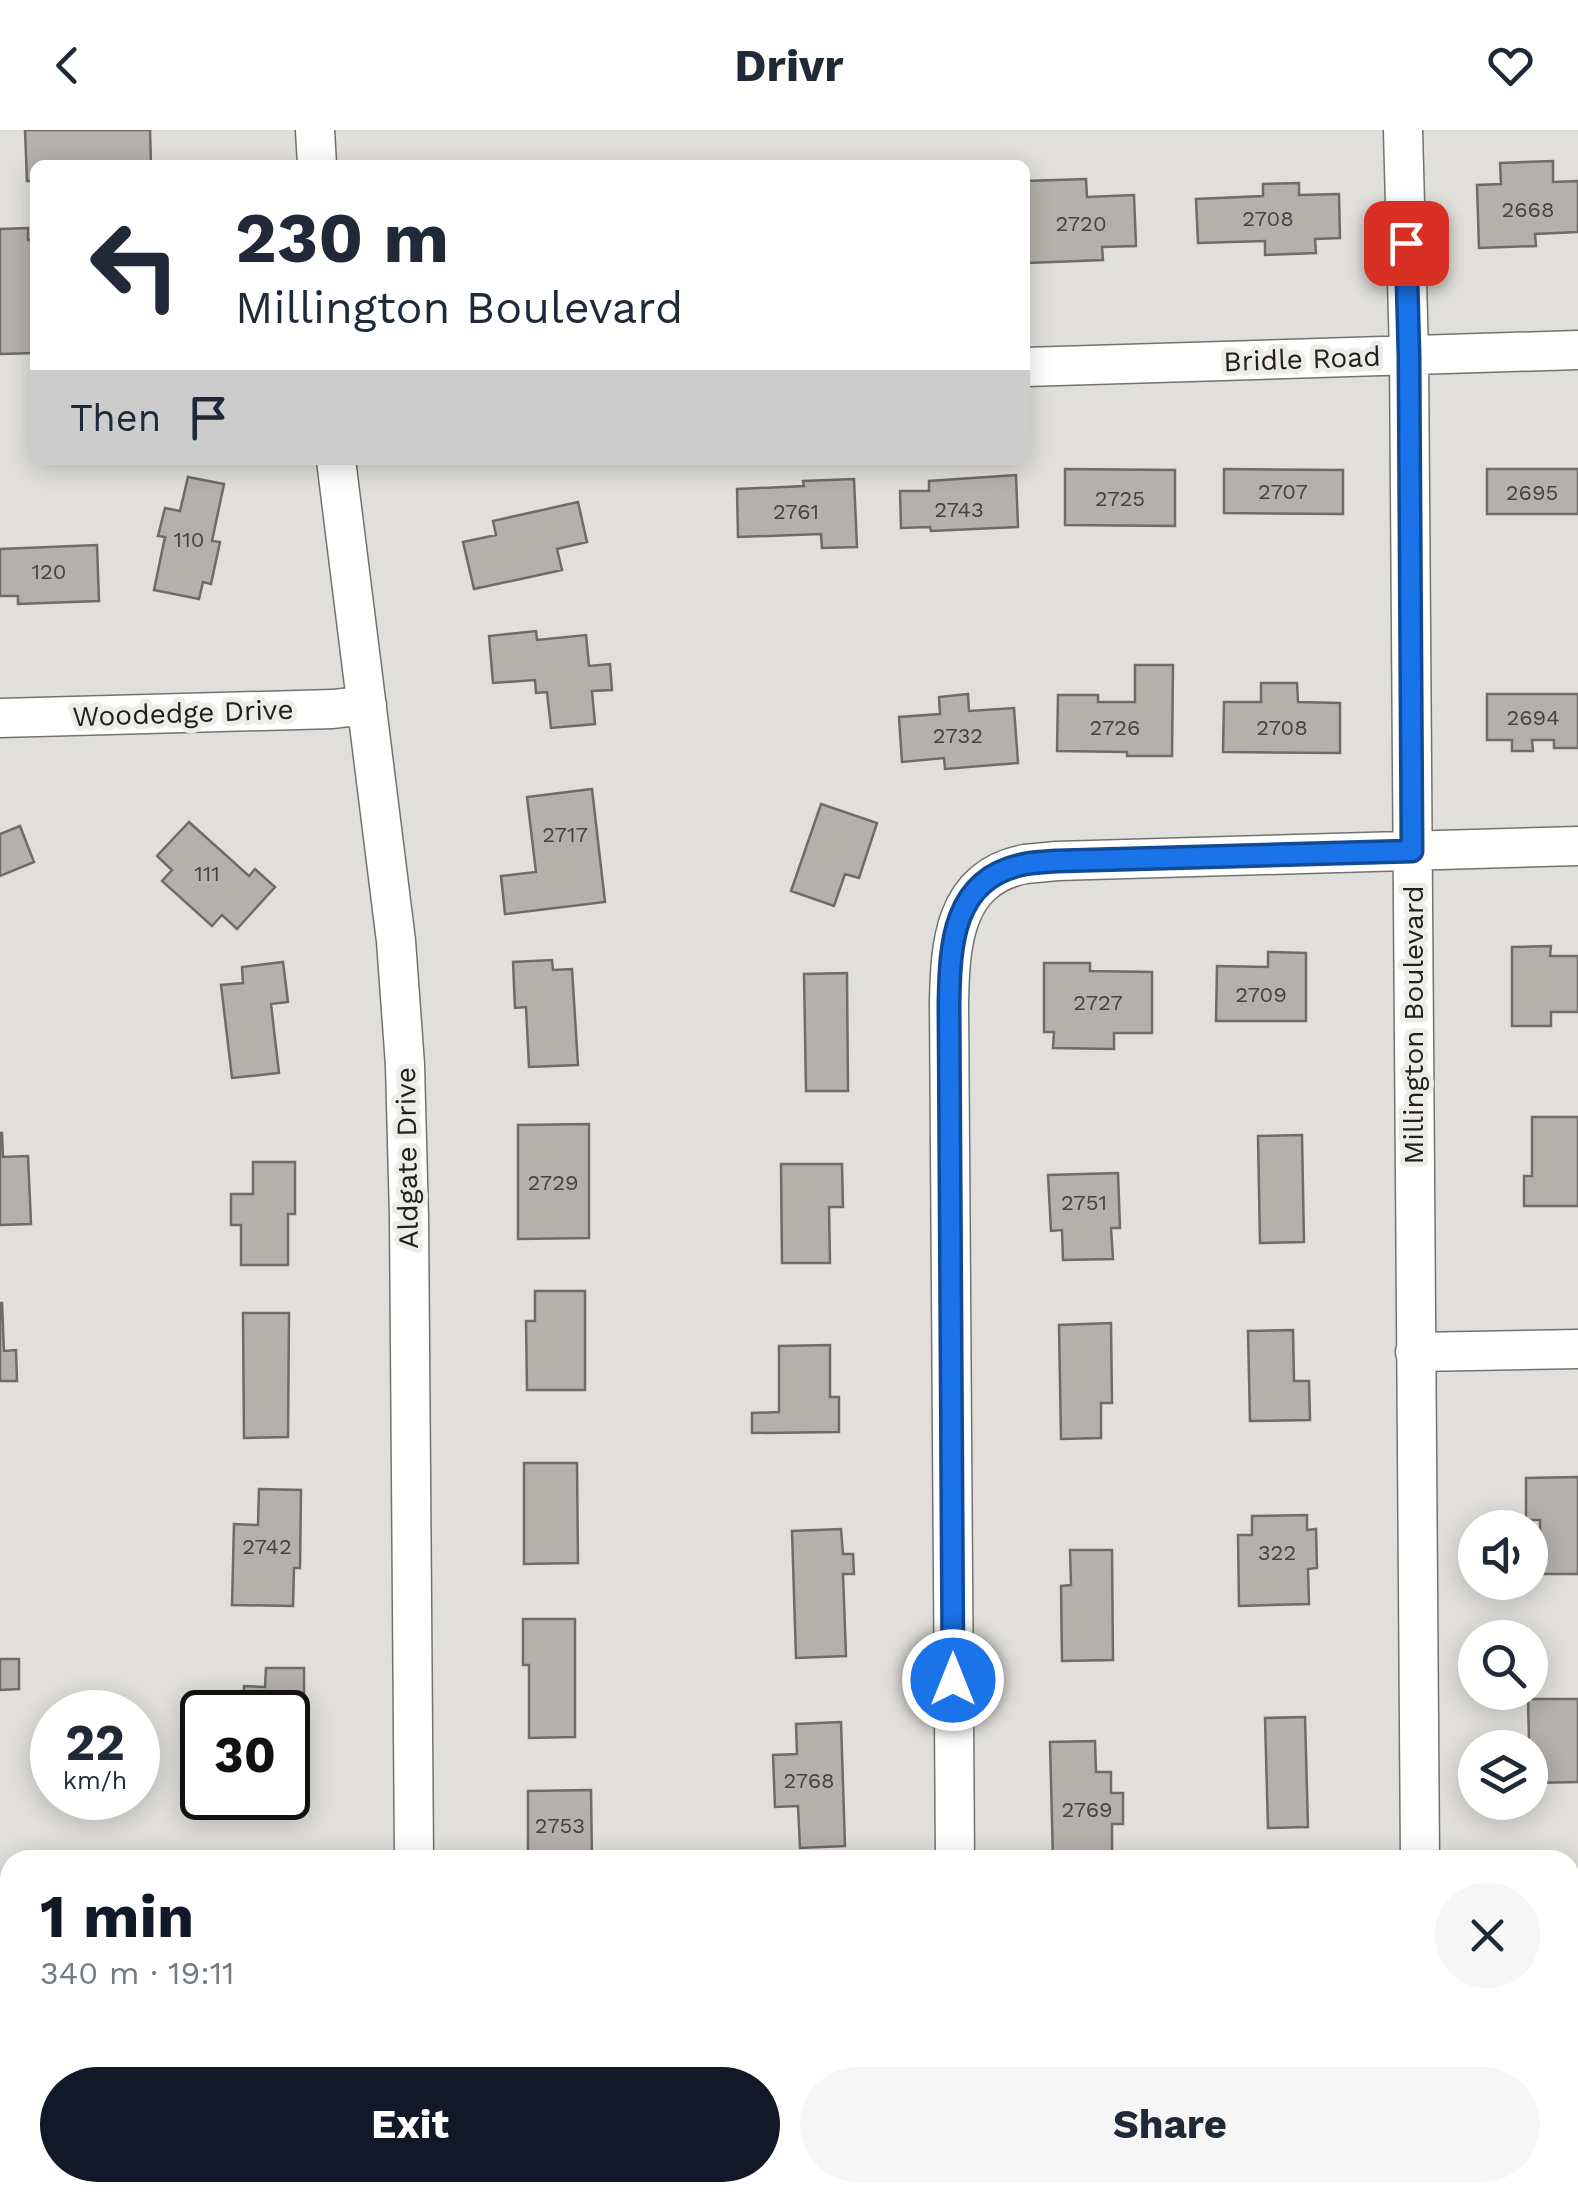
<!DOCTYPE html>
<html lang="en">
<head>
<meta charset="utf-8">
<style>
	body { margin:0; font-family:"Work Sans",sans-serif; background:#f6f6f7; color:#1f2937; height:100vh; display:flex; flex-direction:column; font-size:38px; white-space:nowrap }
	* { box-sizing:border-box; margin:0 }
	p { font-size:32px; color:#747a83 }
	.icon { flex:none; width:55px; height:55px; fill:none; stroke:currentColor; stroke-width:2; stroke-linecap:round; stroke-linejoin:round }
	.map { position:relative; flex:1; overflow:hidden }
	.sheet { position:absolute; left:0px; top:1720px; width:1580px; height:352px; display:flex; flex-direction:column; background:#fff; border-radius:30px 30px 0 0; box-shadow:0 5px 25px #0003 }
	.sheet>* { flex:none }
	.guide { position:absolute; left:30px; top:30px; width:1000px; height:305px; border-radius:15px; box-shadow:0 5px 25px #0003; background:#fff; color:#1f2937; overflow:hidden }
	.tools { position:absolute; left:1458px; top:1380px; display:grid; gap:20px }
	.tools a { display:grid; place-items:center; width:90px; height:90px; border-radius:50%; background:#fff; box-shadow:0 5px 25px #0003; font-size:50px }
	.speed { position:absolute; left:30px; top:1560px; display:flex; gap:20px; font-size:50px; font-weight:700; text-align:center }
	.speed>* { display:grid; place-content:center; width:130px; height:130px; border-radius:50%; background:#fff; box-shadow:0 5px 25px #0003; line-height:1 }
	.speed small { font-size:25px; font-weight:400 }
	.speed .limit { border:5px solid #111; border-radius:15px; background:#fff; color:#111 }
	.pin { position:absolute; display:grid; place-items:center; width:85px; height:85px; color:#fff; margin:-42px; border-radius:20px; box-shadow:0 5px 15px #0006 }
	.me { position:absolute; width:110px; margin:-55px; rotate:0deg; stroke-linejoin:round; filter:drop-shadow(0 0 8px #0008) }
	.turn { display:flex; align-items:center; gap:35px; height:210px; padding:0 40px; font-size:45px }
	.turn .icon { width:130px; height:130px; stroke-width:2.5 }
	.turn b { display:block; font-size:70px; line-height:85px }
	.then { display:flex; align-items:center; height:95px; padding:0 40px; background:#0003; gap:20px; font-size:38px }
	.round { display:grid; place-items:center; flex:none; width:105px; height:105px; border-radius:52px; background:#f6f6f7 }
	.overview { display:flex; align-items:center; justify-content:space-between; height:170px; padding:0 40px }
	h1 { font-size:60px; font-weight:700; line-height:75px; color:#111827 }
	.cta { display:flex; gap:20px; margin-top:auto; padding:20px 40px }
	.cta a { flex:1; height:115px; border-radius:60px; background:#111827; color:#fff; font-size:40px; font-weight:700; line-height:115px; text-align:center }
	.cta a+a { background:#f6f6f7; color:#1f2937 }
	header { display:flex; justify-content:space-between; align-items:center; height:130px; padding:0 40px; background:#fff; font-size:45px; font-weight:700 }
	.map>svg:first-child { display:block }
</style>
</head>
<body>
<header><svg class="icon" aria-label="back" viewBox="0 0 24 24"><path d="M15 5l-7 7 7 7"/></svg>Drivr<svg class="icon" aria-label="heart" viewBox="0 0 24 24"><path d="M12 20l-8-8c-3-5 5-10 8-4 3-6 11-1 8 4z"/></svg></header>
<div class="map">
<svg width="1578" height="2071" viewBox="0 0 1578 2071">
	<rect width="100%" height="100%" fill="#e0dfdb"/>
	<path fill="#b4b1ad" stroke="#6e6b68" stroke-width="2.5" d="M25 0H150L151 35H35V51H27Z
		M1553 31V52L1578 51V102L1535 104 1536 116 1479 118 1477 55 1501 54 1500 33Z
		M1086 49 1087 67 1134 65 1136 116 1102 117 1103 130 1028 133 1025 51Z
		M1299 53V65L1339 64 1340 108 1315 109 1316 123 1265 125V111L1198 113 1196 69 1263 66V54Z
		M28 98V110L35 109V223L0 224V99Z
		M1065 339 1175 340V396L1065 395Z
		M1224 339 1343 340V384L1224 383Z
		M1487 339H1578V384H1487Z
		M1016 345 1018 397 931 401 930 397 901 398 900 361H929V351Z
		M188 347 224 354 212 411 220 412 211 454 203 452 199 469 154 460 165 407 158 406 165 378 180 381Z
		M854 349 857 417 822 418 821 404 738 407 737 359 804 356 803 351Z
		M578 372 587 412 557 419 562 440 474 459 463 412 496 405 493 391Z
		M97 415 99 471 18 474V466H0V419Z
		M536 501 537 510 586 505 589 536 610 534 612 560 592 561 595 594 551 598 547 562 536 563 535 550 493 553 489 506Z
		M1135 535H1173L1172 626H1127V622L1057 621 1058 565H1098V572H1135Z
		M1261 553H1297L1298 572 1340 573V623L1223 622 1224 572H1261Z
		M968 564 969 581 1014 578 1018 633 945 639 944 628 902 632 899 587 940 584 939 567Z
		M1487 564H1578V618H1554V610H1532L1533 621H1512V610H1487Z
		M592 659 605 772 505 784 501 746 536 742 527 667Z
		M821 674 877 693 859 748 845 744 834 776 791 761Z
		M189 692 249 746 255 739 275 757 237 799 222 785 212 796 162 751 172 740 157 726Z
		M20 696 34 732 0 746V704Z
		M1551 816 1550 826H1578V882H1551V896H1512V817Z
		M1268 822 1306 823V891H1216L1217 836 1268 837Z
		M552 830 553 840 572 839 578 935 529 937 526 877 515 878 513 832Z
		M283 832 288 872 271 874 279 943 232 948 221 855 243 853 242 837Z
		M1044 833H1090V841L1152 842V903H1114V919L1053 918 1054 902H1044Z
		M847 843 848 961H806L804 844Z
		M1532 987H1578V1076H1524V1046H1532Z
		M589 994V1108L518 1109V995Z
		M0 1003H2L3 1027 28 1026 31 1094 0 1095Z
		M1302 1005 1304 1112 1260 1113 1258 1006Z
		M253 1032H295V1084H288V1135H241V1095H231V1064H253Z
		M781 1034H842L843 1077H829L830 1133H782Z
		M1118 1043 1120 1098H1111L1113 1129 1063 1130 1062 1100 1051 1101 1048 1045Z
		M535 1161H585V1260H527L526 1191H535Z
		M0 1173H2L4 1221 16 1220 17 1251H0Z
		M243 1183H289L288 1307 244 1308Z
		M1111 1193 1112 1273H1101V1308L1061 1309 1059 1195Z
		M1293 1200 1294 1251H1309L1310 1290 1250 1291 1248 1201Z
		M830 1215V1267H839V1302L752 1303V1283L779 1282V1216Z
		M524 1333H577L578 1433 524 1434Z
		M1578 1347V1444H1540V1390H1526V1348Z
		M259 1359 301 1360 300 1438H294L293 1476 232 1475 234 1394 258 1395Z
		M1307 1385V1400L1316 1399 1317 1438 1308 1439 1309 1474 1239 1476 1238 1405H1252V1386Z
		M841 1399 843 1424H853L854 1444H843L846 1526 796 1528 792 1401Z
		M1070 1420H1112L1113 1530 1062 1531 1061 1456 1071 1455Z
		M523 1489H575V1607L529 1608V1535H523Z
		M0 1529H19V1559L0 1560Z
		M266 1538H304V1581H290L289 1648 288 1582H243L244 1556 265 1557Z
		M1528 1569H1578V1652L1530 1653Z
		M1305 1587 1308 1697 1268 1698 1265 1588Z
		M841 1592 845 1716 800 1718 798 1676 775 1677 773 1625 797 1624 796 1594Z
		M1095 1611 1096 1642H1111V1663H1123V1694H1112V1730H1053L1050 1612Z
		M591 1660 592 1730H528V1661Z
		M0 1758H10V1805H3L2 1840Z
		M1578 1787V1840L1570 1843V1790Z
		M0 1893H3L1 1925H10V1958L0 1957Z
		M230 2062H301L302 2071H230Z"/>
	<g fill="none" stroke-linecap="round" stroke-linejoin="round">
		<g stroke="#73726e" stroke-width="41">
			<path id="street" d="M315 0 317 35
				M1403 0 1409 225 1420 1730
				M1025 237 1578 220
				M336 330 396 811 405 935 409 1088 414 1730
				M0 588 333 579 367 575
				M1415 1222 1578 1219
				M955 1730 949 874C950 815 953 748 1025 734 1035 733 1046 732 1057 731L1578 716
				M1570 1961 1578 1959
				M416 2062V2071
				M1029 2062V2071"/>
		</g>
		<use href="#street" stroke="#fff" stroke-width="38"/>
	</g>
	<g fill="none" stroke-linecap="round" stroke-linejoin="round">
		<g stroke="#114b97" stroke-width="25">
			<path id="route" d="M953 1550 949 874C950 815 952 748 1025 734 1035 732 1046 732 1057 731L1412 721 1409 226 1406 113"/>
		</g>
		<use href="#route" stroke="#1a73e8" stroke-width="18"/>
	</g>
	<g text-anchor="middle" dominant-baseline="central" stroke-width="10" stroke-linejoin="round" paint-order="stroke">
		<g font-size="22" fill="#464442">
			<text x="1528" y="79">2668</text>
			<text x="1268" y="88">2708</text>
			<text x="1081" y="93">2720</text>
			<text x="1283" y="361">2707</text>
			<text x="1532" y="362">2695</text>
			<text x="1120" y="368">2725</text>
			<text x="959" y="379">2743</text>
			<text x="796" y="381">2761</text>
			<text x="189" y="409">110</text>
			<text x="49" y="441">120</text>
			<text x="1533" y="587">2694</text>
			<text x="1115" y="597">2726</text>
			<text x="1282" y="597">2708</text>
			<text x="958" y="605">2732</text>
			<text x="565" y="704">2717</text>
			<text x="207" y="743">111</text>
			<text x="1261" y="864">2709</text>
			<text x="1098" y="872">2727</text>
			<text x="553" y="1052">2729</text>
			<text x="1084" y="1072">2751</text>
			<text x="267" y="1416">2742</text>
			<text x="1277" y="1422">322</text>
			<text x="809" y="1650">2768</text>
			<text x="1087" y="1679">2769</text>
			<text x="560" y="1695">2753</text>
		</g>
		<g font-size="28" fill="#21201f" stroke="#edece8">
			<text transform="translate(1302 229) rotate(-2)">Bridle Road</text>
			<text transform="translate(183 583) rotate(-2)">Woodedge Drive</text>
			<text transform="translate(1413 895) rotate(-90)">Millington Boulevard</text>
			<text transform="translate(407 1028) rotate(-91)">Aldgate Drive</text>
		</g>
	</g>
</svg>
<div class="tools">
<a><svg class="icon" aria-label="sound" viewBox="0 0 24 24"><path d="M4 9h4l5-4v14l-5-4H4zM17 9q2 3 0 6"/></svg></a>
<a><svg class="icon" aria-label="search" viewBox="0 0 24 24"><circle cx="10" cy="10" r="6"/><path d="M15 15l6 6"/></svg></a>
<a><svg class="icon" aria-label="layers" viewBox="0 0 24 24"><path d="M12 4l9 5-9 5-9-5zM3 14l9 5 9-5"/></svg></a>
</div>
<div class="speed"><div>22<small>km/h</small></div><div class="limit">30</div></div>
<div class="pin" style="left:1406px;top:113px;background:#d93025"><svg class="icon" aria-label="arrive" viewBox="0 0 24 24"><path d="M6 21V4h12l-3 4 3 4H6"/></svg></div>
<svg class="me" style="left:953px;top:1550px" viewBox="-20 -20 40 40"><circle r="17" fill="#1a73e8" stroke="#fff" stroke-width="3"/><path d="M0-11L8 9 0 5-8 9z" fill="#fff"/></svg>
<div class="guide">
<div class="turn"><svg class="icon" aria-label="left" viewBox="0 0 24 24"><path d="M17 20v-9H6M10 6l-5 5 5 5"/></svg><div><b>230 m</b>Millington Boulevard</div></div>
<div class="then">Then<svg class="icon" aria-label="arrive" viewBox="0 0 24 24"><path d="M6 21V4h12l-3 4 3 4H6"/></svg></div>
</div>
<section class="sheet">
<div class="overview"><div><h1>1 min</h1><p>340 m · 19:11</p></div><a class="round"><svg class="icon" aria-label="close" viewBox="0 0 24 24"><path d="M6 6l12 12M18 6L6 18"/></svg></a></div>
<div class="cta"><a>Exit</a><a>Share</a></div>
</section>
</div>
</body>
</html>
